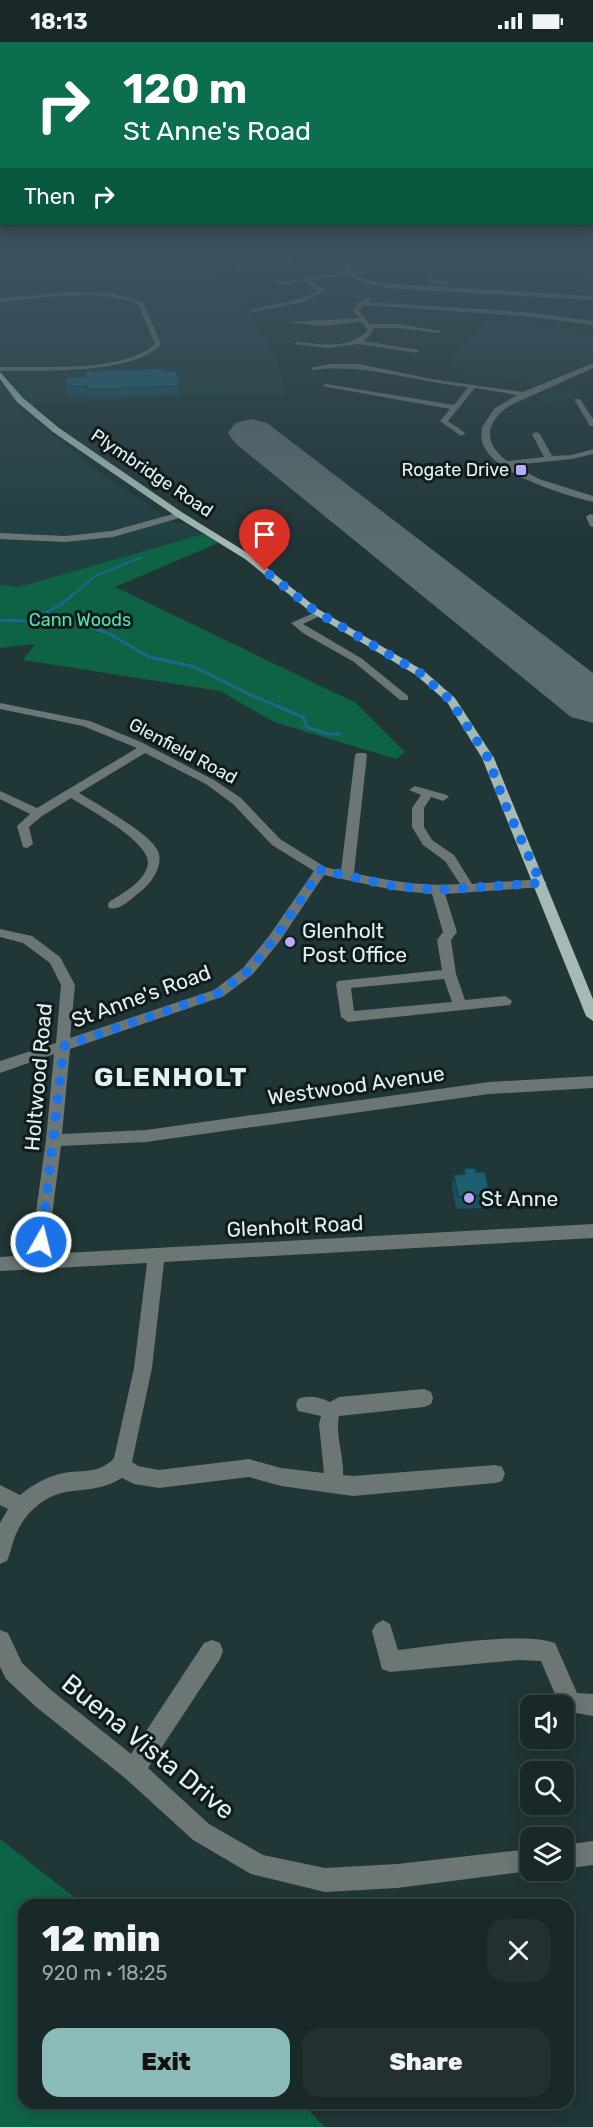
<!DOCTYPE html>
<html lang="en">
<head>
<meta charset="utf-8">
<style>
	body { margin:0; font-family:Rubik,sans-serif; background:#223031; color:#f1f3f6; height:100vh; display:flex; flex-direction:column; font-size:22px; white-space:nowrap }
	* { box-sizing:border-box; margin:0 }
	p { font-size:20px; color:#9fa6a8 }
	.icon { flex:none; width:33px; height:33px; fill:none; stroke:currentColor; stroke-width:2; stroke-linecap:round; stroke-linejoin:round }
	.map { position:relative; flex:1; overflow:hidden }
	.panel { position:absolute; left:18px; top:1857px; width:556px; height:210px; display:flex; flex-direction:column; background:#192829; border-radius:18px; box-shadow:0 3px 15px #0003,0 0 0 2px #374446 }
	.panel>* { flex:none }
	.hud { position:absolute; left:0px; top:0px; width:594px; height:183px; box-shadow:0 3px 15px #0003,0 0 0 2px #374446; background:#0b6e4f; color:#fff; overflow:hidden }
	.fabs { position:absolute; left:520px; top:1653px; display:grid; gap:12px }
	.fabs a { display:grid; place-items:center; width:54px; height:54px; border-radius:12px; background:#192829; box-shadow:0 3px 15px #0003,0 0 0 2px #374446; font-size:30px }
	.pin { position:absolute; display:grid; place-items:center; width:51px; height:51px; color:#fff; margin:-62px -26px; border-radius:50% 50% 50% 0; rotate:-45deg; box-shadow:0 0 6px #0007 }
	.pin .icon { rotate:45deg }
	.me { position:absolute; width:66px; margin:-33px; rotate:8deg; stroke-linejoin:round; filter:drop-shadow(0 0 4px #0008) }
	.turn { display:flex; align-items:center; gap:21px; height:126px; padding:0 24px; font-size:27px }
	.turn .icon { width:78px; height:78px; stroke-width:2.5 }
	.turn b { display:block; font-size:42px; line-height:51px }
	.then { display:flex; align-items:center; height:57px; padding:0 24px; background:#0003; gap:12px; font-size:22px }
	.round { display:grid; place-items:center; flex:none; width:63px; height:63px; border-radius:18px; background:#223031 }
	.headline { display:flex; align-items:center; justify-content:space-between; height:102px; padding:0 24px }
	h1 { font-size:36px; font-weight:800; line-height:45px }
	.primary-button { display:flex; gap:12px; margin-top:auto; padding:12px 24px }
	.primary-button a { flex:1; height:69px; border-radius:18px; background:#8bbbb9; color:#111; font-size:24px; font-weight:800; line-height:69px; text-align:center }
	.primary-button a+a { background:#223031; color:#f1f3f6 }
	.status { display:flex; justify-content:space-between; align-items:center; height:42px; padding:0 30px; background:#192829; direction:ltr }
	.status svg { height:16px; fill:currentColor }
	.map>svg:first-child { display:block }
</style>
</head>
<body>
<div class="status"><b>18:13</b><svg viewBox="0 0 49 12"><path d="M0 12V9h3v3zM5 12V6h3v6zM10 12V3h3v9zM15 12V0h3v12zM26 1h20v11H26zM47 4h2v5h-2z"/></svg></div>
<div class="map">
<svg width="593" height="2085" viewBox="0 0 593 2085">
	<rect width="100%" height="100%" fill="#213637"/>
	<path fill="#214042" d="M0 211H206L256 280 276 316 286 353 180 354 16 364 95 427 175 481H182L203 492 19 545 0 543Z
		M485 278 582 289 593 293V318L537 342 447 327 454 314Z
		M571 347 583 354 546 361 535 354Z"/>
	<path fill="#0f6345" d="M370 211H409L404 213 412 217 436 212 435 211H567L575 215 570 218 593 226V234L503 228 451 222 372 228 371 231 357 232 351 227V221L360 214Z
		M203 492 218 501 115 545 356 661 405 710 396 717 274 680 220 649 23 618 35 602 0 606V543L19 545Z
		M0 1797 84 1863H24V2061H301L325 2085H0Z"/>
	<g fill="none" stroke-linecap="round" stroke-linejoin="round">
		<path stroke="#1d668c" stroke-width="2" d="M72 554 95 534 142 515"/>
		<path stroke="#1d668c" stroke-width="3" d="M34 577 62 562 73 552
			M0 578 79 581 110 592 149 615 195 625 251 653 303 675 307 685 328 692H340"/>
		<path fill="#5a6d6e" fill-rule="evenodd" d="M251 377 267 381 593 631V681L571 675 235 401 228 391 235 381Z"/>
		<path fill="#6c7674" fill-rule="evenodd" d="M234 211H240L236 215 241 226H237L230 215Z
			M280 211H286L295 224H291Z
			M358 211H366L355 215 349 221V226L360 235 380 241 593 254V258L397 247 370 243 349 233 310 238 326 249 304 260 252 270 249 268 300 257 318 249 303 239 278 243 275 241 346 230 343 221 351 213Z
			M427 231H431L433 237 450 242 447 244 428 239Z
			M72 250 110 251 143 260 161 302C134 333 41 328 0 329V325C40 324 125 331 155 302L138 262C95 246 45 256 0 260V256Z
			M368 255 371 257 368 260 524 270 593 279V283L524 274 363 263 359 269 370 282H398L441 289 438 291 398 286H373V289L364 299 419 308 417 311 358 302 327 306 294 302 297 300C321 302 350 308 368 288L361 280 321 284 288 280 359 276 353 269 359 260Z
			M593 321V326L509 364C485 381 483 401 507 419L544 415 532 392 536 390 540 392 552 414 572 413 593 407V412L572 417 513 423 539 437 593 454V460C565 453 489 431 482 399 481 395 482 389 482 385L495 366 517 353 475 346 448 379 464 390 465 392 461 394 440 379 450 367 322 344 326 342 454 363 468 345C416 340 365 321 313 328L310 326 330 322H359L431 337 523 350Z
			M574 357H580L593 377V384H590Z
			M180 470 183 471V475L113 495 65 500 0 497V491L65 494 112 489Z
			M590 472 593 473V485L590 484 586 475Z
			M316 570 324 572 303 582 361 616 408 654V658H400L354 620 303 591 291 581Z
			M0 661 90 679 141 700 214 738 241 756 280 797 325 825 341 829 355 713 357 711H365L367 713 354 831C389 839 423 845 460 842L445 819 423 803 412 785V766L421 753 409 748 415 744 447 753 449 755 443 759 431 755 424 766V785L432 798 454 813 472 842 541 837 547 841 541 845 445 852 457 890 451 898 456 932 465 958 505 954 512 959 510 963 348 980 341 975 336 942 338 939 442 928 437 898 443 890 432 852 393 848 324 833 279 900 253 932 224 954 70 1007 62 1092 146 1088 489 1040 593 1034V1046L489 1052 146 1100 61 1104 47 1212 593 1182V1196L164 1220 152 1326 132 1420 138 1424 159 1428 249 1417 281 1426 324 1431 319 1382 321 1374 298 1369 296 1363 298 1357C309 1353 319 1355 330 1360L339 1355 424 1347 431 1350 433 1356 431 1362 424 1365 339 1374C335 1393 344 1414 343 1433L353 1434 495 1423 502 1425 505 1432 502 1439 495 1441 353 1454 281 1444 249 1435 159 1446 134 1442 122 1436C106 1446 91 1447 73 1449 47 1451 26 1469 16 1492 12 1501 11 1510 7 1519L0 1522V1481L8 1467 0 1463V1443L20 1453C32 1443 45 1436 59 1432 79 1427 99 1433 114 1416L134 1326 147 1221 0 1229V1215L30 1213 46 1098 54 1012 0 1031V1019L56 1001 61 943 50 921 23 901 0 895V887L32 894 60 915 75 943 70 996 214 948 243 926 269 894 314 829 272 803 233 762 206 742 145 711 79 751C97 762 151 792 158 809 164 823 152 841 141 849 132 856 121 869 109 866L108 863 109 860C123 851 146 839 148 821 149 799 88 767 71 756L42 774 29 785 33 802 27 806 23 805 17 784 30 772 0 757V749L37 766 137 706 83 684 0 667ZM444 937 452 960 354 969 351 946Z
			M383 1578 390 1582 398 1608C434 1604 524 1589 555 1601L577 1651 593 1652V1674L564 1669V1664H560L541 1619 519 1618 390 1630 382 1627 372 1589 376 1582Z
			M0 1588 8 1591 22 1621 51 1648 131 1712 204 1601 212 1598 220 1601 223 1609 220 1617 148 1726 209 1782 263 1813 325 1826 397 1822 531 1807V1828H537L397 1846 325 1850 251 1832 193 1798 125 1736 35 1664 6 1637 0 1625Z
			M593 1799V1823L564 1827V1803Z"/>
		<path fill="#a5b9b5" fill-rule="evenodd" d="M0 330 23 356 59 386 183 471 251 513 318 567 424 629 455 656 494 716 593 957V979L586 974 482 716 447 660 416 633 312 571 245 517 177 475 53 390 17 360 0 337Z"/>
	</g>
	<path fill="#19515f" d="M79 219 76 231H62L61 222Z
		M165 329 179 344V352L88 356 87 352 67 353 66 345 86 334Z
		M464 1126 476 1130 490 1153 487 1166 456 1167 452 1145 454 1133 463 1132Z"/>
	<path fill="#14424e" d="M78 211 79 219 76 231 75 222Z"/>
	<path fill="#1d5e6f" stroke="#14424e" stroke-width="1.5" d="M63 211H77L75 222H61Z
		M164 326 165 329H177L179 344 87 348V344L66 345V335L86 334V329Z
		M464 1126H475L476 1130H485L490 1153 458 1155 454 1133 465 1132Z"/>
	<linearGradient id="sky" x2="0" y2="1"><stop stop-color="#121e1e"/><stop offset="0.42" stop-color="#3d525e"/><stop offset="1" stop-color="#3d525e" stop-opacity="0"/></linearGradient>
	<rect width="593" height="502" fill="url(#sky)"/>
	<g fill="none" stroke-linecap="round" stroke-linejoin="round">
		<path stroke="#1a73e8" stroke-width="10" stroke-dasharray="0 18" d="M41 1200 64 1004 219 951 248 929 274 897 321 828 393 844 437 848 541 841 504 760 488 716 450 658 420 631 315 569 265 529"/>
	</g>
	<g fill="#b8abf7" stroke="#121b1c" stroke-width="2">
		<rect x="515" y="422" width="12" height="12" rx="3"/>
		<circle cx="290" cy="900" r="6"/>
		<circle cx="469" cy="1156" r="6"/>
	</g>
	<g text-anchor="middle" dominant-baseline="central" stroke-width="6" stroke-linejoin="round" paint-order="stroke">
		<g font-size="18" fill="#e4f1f2" stroke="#121b1c" text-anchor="end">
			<text x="509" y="428">Rogate Drive</text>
		</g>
		<g font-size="18" fill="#e4f1f2" stroke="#121b1c">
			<text transform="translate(152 431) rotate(34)">Plymbridge Road</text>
			<text transform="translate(183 709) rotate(28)">Glenfield Road</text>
		</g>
		<g font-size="18" fill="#57e2aa" stroke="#121b1c">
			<text x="80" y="578">Cann Woods</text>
		</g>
		<g font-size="21" fill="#e4f1f2" stroke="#121b1c" text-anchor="start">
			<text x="302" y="888">Glenholt<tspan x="302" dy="24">Post Office</tspan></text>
			<text x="481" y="1156">St Anne</text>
		</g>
		<g font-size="21" fill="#e4f1f2" stroke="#121b1c">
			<text transform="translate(141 954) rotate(-20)">St Anne's Road</text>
			<text transform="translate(38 1035) rotate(-85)">Holtwood Road</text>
			<text transform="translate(356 1043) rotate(-8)">Westwood Avenue</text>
			<text transform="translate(295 1184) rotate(-3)">Glenholt Road</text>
		</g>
		<g font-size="26" fill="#e4f1f2" stroke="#121b1c">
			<text transform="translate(148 1705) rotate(39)">Buena Vista Drive</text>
		</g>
		<g font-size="27" font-weight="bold" letter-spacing="1.5" fill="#e4f1f2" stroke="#121b1c">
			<text x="171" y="1035">GLENHOLT</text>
		</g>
	</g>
</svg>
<div class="fabs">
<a><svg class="icon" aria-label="sound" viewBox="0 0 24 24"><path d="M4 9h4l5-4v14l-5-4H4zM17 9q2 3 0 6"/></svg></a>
<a><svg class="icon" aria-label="search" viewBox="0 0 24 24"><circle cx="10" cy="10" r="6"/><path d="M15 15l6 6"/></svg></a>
<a><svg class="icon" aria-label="layers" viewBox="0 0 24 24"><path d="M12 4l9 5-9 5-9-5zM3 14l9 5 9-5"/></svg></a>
</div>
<div class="pin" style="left:265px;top:529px;background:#d93025"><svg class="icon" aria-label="arrive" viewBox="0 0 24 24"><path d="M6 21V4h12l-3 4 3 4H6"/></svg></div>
<svg class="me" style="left:41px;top:1200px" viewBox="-20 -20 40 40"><circle r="17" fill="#1a73e8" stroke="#fff" stroke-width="3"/><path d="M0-11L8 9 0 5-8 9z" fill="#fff"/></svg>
<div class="hud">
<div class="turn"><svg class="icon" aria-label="right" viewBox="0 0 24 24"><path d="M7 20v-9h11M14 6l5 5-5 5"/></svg><div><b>120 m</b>St Anne's Road</div></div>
<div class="then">Then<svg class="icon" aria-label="right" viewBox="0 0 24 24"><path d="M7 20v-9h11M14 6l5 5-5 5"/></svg></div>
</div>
<section class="panel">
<div class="headline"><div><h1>12 min</h1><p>920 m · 18:25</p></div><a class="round"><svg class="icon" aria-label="close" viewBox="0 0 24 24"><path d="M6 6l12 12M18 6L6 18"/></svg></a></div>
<div class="primary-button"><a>Exit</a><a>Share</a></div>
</section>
</div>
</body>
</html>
